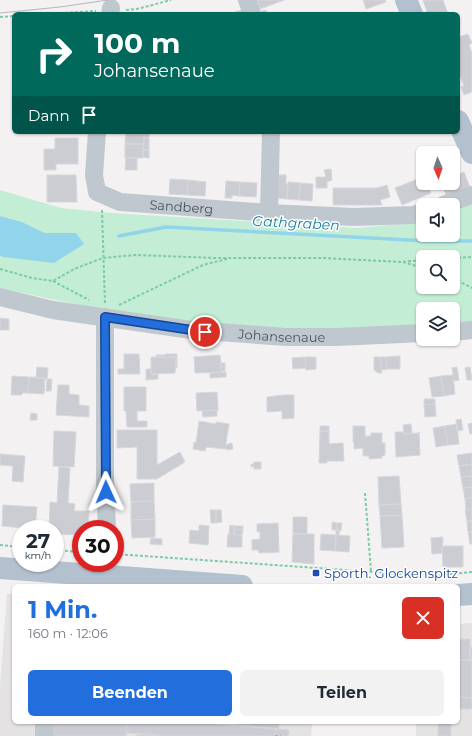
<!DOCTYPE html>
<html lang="de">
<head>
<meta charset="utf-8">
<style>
	body { margin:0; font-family:Montserrat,sans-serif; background:#f2f2f3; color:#1f2937; height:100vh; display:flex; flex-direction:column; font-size:15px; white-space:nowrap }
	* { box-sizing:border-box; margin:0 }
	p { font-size:13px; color:#747a83 }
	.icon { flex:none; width:22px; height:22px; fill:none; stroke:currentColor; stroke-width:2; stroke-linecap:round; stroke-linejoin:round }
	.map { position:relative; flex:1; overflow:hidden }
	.side { position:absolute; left:12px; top:584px; width:448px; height:140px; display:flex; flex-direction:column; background:#fff; border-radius:6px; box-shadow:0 1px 3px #0004 }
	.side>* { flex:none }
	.top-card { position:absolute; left:12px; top:12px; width:448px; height:122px; border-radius:6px; box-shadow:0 1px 3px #0004; background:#00695c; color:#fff; overflow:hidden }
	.needle { width:26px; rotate:177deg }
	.tools { position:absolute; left:416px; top:146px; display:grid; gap:8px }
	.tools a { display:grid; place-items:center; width:44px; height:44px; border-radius:6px; background:#fff; box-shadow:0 1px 3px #0004; font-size:20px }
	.speed { position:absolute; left:12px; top:520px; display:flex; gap:8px; font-size:20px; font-weight:700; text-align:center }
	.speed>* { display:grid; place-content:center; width:52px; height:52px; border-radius:50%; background:#fff; box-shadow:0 1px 3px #0004; line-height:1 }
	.speed small { font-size:10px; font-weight:400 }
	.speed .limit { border:6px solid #d22; background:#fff; color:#111 }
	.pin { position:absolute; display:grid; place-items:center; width:34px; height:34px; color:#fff; margin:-17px; border:2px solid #fff; border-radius:50%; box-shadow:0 1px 4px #0007 }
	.me { position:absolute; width:44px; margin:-22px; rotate:359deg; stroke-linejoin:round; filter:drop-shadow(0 0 3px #0008) }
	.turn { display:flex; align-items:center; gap:14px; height:84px; padding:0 16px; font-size:18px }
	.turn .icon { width:52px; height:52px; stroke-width:2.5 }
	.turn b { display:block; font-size:28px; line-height:34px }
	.then { display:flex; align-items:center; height:38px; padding:0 16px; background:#0003; gap:8px; font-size:15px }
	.round { display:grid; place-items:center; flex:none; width:42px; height:42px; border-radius:6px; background:#f2f2f3 }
	.overview { display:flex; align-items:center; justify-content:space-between; height:68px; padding:0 16px }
	h1 { font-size:24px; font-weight:700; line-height:30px; color:#226edd }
	.cta { display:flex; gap:8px; margin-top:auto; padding:8px 16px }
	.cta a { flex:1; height:46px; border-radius:6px; background:#226edd; color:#fff; font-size:16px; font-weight:700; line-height:46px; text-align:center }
	.cta a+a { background:#f2f2f3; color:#1f2937 }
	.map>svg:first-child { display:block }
</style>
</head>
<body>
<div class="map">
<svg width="472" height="736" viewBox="0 0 472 736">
	<rect width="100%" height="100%" fill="#f3f1f1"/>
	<path fill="#e4e2e3" d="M7 594H14V722H312L311 736H0V687Z
		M472 623V736H416V722H458V624Z"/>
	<path fill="#c3eed5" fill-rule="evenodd" d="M0 190 61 208 112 213 357 228 423 222V235H453V210L472 202V322L453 323V309H423V325L343 331 226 327 112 312 0 288V256L3 257 76 233H45L22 222 0 216ZM423 257H453V287H423Z"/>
	<path fill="#92d4e9" d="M0 216 22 222 45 233H76L84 244 54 263 3 257 0 256Z"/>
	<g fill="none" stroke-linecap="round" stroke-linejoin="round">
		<path stroke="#92d4e9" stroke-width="3.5" d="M119 236 166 227 428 241H472"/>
	</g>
	<path fill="#cbcdd3" stroke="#d6d7dc" d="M257 0H284L260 9Z
		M363 0H385L386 2 366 9Z
		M423 0H443L448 14H428Z
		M245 9 246 14H228Z
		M266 10 268 14H254Z
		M468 34 472 43 469 45 472 53V92L464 95 461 87 464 86 458 70V37Z
		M126 132H144V144H125Z
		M144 132H149V138H144Z
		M55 138H78V164H56V170H44V149H55Z
		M144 138H149V150H143Z
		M125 144H144L143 158H125Z
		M143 150H149V158L143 157Z
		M126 158H137V170H125Z
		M453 160 459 174 464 172 470 188 447 197 441 183H453Z
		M331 169 332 180 327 182V188H316V177H326L324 170Z
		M47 175H76L77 202H47Z
		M275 175H286V184H288L287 199 276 198Z
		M423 177V183H428L431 193 402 205 395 188Z
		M170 179 188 180 187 195 169 194Z
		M188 180 206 182 205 196 187 195Z
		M226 181 240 182 239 196 232 195V198H225Z
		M240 182 257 183 256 197 239 196Z
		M288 182 300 183 299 200 287 199Z
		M300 183 313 184 312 201 299 200Z
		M387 185 390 197 380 200 382 205H333V188H377Z
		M0 318 9 319V330H0Z
		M124 354H139L140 374H118V369H124Z
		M165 354H177V368L176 357H156V355H165Z
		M220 355 222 372 195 373 194 357Z
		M400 356V369H387L386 357Z
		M151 357H176L175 373 151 374Z
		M305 357H316V369L306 370Z
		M305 357 306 368 293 369 292 358Z
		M374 357H380L382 373H378L374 370Z
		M380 357H386L387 369 381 370Z
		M220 363H225V371H221Z
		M37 367 48 368 47 379 36 378Z
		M457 367 459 380 454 381 452 368Z
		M470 367 472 380H467L465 368Z
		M146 369H151V374H158V379L146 380Z
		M226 372V377L210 378V373Z
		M453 375 455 394 444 396 441 376Z
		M12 376 29 377 28 393H22V395H11Z
		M441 376 444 396 432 397 429 378Z
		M29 377 45 378 44 394 28 393Z
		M47 379H52L51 391H46Z
		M58 385H69V394L79 395V405L89 406V417L56 415Z
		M124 387H146V411H137V421H147V427H127L126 411H124Z
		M217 392 218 410 197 411 196 393Z
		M284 395H294V418L282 419V411L267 412V397Z
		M424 399H435V404L424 405Z
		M435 404 436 416 425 417 424 405Z
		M217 410V416L203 417 202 411Z
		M31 413 37 414V420H30Z
		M461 419 463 430 457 431 456 420Z
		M199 421 216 424V422L229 424 225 449 206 447 205 451 193 449 194 442 196 443Z
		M472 423V434H470L468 424Z
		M411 424 412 434H404L403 425Z
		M457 424 459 444 448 445 445 426Z
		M320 426H329V431H320Z
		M353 426H365V436H371V433H382V443H385V455L382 456V458L369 459V456H363V448L354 449V442H353Z
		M445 426 448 445 436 447 433 428Z
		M117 430H157V465L180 452 185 462 157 479H137V447L117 448Z
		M54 431 76 432 74 467 53 466Z
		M320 431H329V444L343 443 344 461H327V463H319Z
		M395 432H404V434L419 433V432L420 455 396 457Z
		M232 443 233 449 226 450 225 445Z
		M472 453V464L459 466 457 455Z
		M0 454 25 456 23 482 12 481 13 466 0 465Z
		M254 462H261V469H254V466L251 467V464H254Z
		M472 464V476L461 477 459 466Z
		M59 467 70 468 68 503 75 504 74 511H89L88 529H81V535L55 534V529H49L50 502 57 503Z
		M399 476 401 504 379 505 378 477Z
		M472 476V487L463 488 461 477Z
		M154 483V501L131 502 130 484Z
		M472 487V498L465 499 463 488Z
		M472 498V509L466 510 465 499Z
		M154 501 155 519 131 520V502Z
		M401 504 402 515 380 516 379 505Z
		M3 505 37 507 35 529 2 526Z
		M472 509V521H467L465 510Z
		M210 510H216V523H211Z
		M216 510H221L222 522 216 523Z
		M402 515 404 547 382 548 380 516Z
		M293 517H307V534H293Z
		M155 519V537L132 538 131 520Z
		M467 521H472V532H468Z
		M332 522 337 523 336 530H332Z
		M278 523 279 552 259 553 258 550H252V540L260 539V532H257V524Z
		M337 523H342L341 531 336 530Z
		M199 525 209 526 208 545 189 543 190 530 199 531Z
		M230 525 234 526V535L229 534Z
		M234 526H243V530L234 529Z
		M234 529 243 530 242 535H234Z
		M336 530H339V535H336Z
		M468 532H472V544H470Z
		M228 534 242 535V547H227Z
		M293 534H314V564L292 562Z
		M321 534 336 535 335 551 320 550Z
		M336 535 350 536 349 552 335 551Z
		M443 537 442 553 432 554 431 538Z
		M151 538 162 539V545L150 544Z
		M442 546H463V567H443Z
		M458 639H470V661L458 660Z
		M470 647H472V660H470Z
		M458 660H472V698L458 697Z
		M458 697 472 698V709H458Z
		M48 722H127L126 736H47Z
		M127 722H195L276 729 275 736H159L126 733Z
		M237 722H279V729L237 725Z
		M438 722H451V736H438Z
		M276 729 289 730V736H275Z
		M137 733 159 735V736H137Z"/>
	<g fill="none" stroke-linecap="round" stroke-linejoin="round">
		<path stroke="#7ccba6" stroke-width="2" stroke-dasharray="3 2" stroke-linecap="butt" d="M126 10 137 9 171 0
			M45 14 96 11
			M0 17 14 16
			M102 210 105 304
			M453 258 472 257
			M403 262 423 268
			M0 269 32 278 53 281 74 269 103 258 135 255 215 258H323L401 262 423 260
			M453 278 472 288
			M53 281 89 300
			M119 305 203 265 227 259
			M365 493 371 571
			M0 545 21 547
			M55 550 81 552
			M115 554 433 576 472 572
			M275 736H281"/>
		<g stroke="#c0c8cf" stroke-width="18">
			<path d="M247 0 252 14"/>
			<path d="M110 14 111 8"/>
			<path id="s1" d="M97 132 94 175 97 192 120 202 269 213 354 217 413 215 423 212"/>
			<path d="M443 205 472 195"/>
			<path d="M269 213 271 132"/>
			<path id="s2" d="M0 297 53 310 191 330 286 337H337L423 333"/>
			<path d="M105 317V480L107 529"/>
			<path d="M453 332 472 330"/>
			<path d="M44 736V722"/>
		</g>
		<path stroke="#b3c0ce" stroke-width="22" d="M406 0 412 14
			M458 121 472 153
			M0 568 242 586
			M458 595 472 594"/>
		<path stroke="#b4b6bb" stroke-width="1" d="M0 13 60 7 108 0"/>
	</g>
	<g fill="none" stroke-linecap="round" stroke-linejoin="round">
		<g stroke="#164890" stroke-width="10">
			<path id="route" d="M106 492 105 317 205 332"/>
		</g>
		<use href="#route" stroke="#226edd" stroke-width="7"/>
	</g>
	<rect fill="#1a4fb4" stroke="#fff" stroke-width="1.5" x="312" y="569" width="8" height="8" rx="2"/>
	<g text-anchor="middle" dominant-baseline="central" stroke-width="3" stroke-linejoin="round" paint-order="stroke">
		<g font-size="13" fill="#4a545e" stroke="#fff">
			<text stroke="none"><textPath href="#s1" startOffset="147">Sandberg</textPath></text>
			<text stroke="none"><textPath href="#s2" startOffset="285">Johansenaue</textPath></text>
		</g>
		<g font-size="13" fill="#164399" stroke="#fff" text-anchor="start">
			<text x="324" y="573">Sporth. Glockenspitz</text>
		</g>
		<g font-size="14" font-style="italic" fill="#137ea0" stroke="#fff">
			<text transform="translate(296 223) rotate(3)">Gathgraben</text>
		</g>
	</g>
</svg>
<div class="tools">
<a><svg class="needle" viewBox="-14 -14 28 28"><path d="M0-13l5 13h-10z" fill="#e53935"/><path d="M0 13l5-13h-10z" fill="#747a83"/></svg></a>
<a><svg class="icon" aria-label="sound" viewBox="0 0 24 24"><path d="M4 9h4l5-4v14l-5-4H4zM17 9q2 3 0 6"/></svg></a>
<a><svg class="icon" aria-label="search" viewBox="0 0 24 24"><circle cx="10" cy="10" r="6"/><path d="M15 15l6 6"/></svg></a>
<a><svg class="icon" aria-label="layers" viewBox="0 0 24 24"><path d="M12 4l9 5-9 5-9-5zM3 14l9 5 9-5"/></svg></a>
</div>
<div class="speed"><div>27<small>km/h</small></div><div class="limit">30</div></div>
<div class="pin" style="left:205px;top:332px;background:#d93025"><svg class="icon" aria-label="arrive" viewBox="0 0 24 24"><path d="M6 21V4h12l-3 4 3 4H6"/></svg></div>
<svg class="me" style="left:106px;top:492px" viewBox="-20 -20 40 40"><path d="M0-17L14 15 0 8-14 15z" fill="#226edd" stroke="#fff" stroke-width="4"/></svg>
<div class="top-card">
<div class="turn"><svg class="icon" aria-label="right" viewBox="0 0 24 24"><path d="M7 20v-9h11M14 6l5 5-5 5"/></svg><div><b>100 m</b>Johansenaue</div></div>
<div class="then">Dann<svg class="icon" aria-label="arrive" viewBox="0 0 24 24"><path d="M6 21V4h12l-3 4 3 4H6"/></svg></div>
</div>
<section class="side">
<div class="overview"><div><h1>1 Min.</h1><p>160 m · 12:06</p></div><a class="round" style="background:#d93025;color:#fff"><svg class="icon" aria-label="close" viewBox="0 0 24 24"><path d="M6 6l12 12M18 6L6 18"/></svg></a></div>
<div class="cta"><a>Beenden</a><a>Teilen</a></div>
</section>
</div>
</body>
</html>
